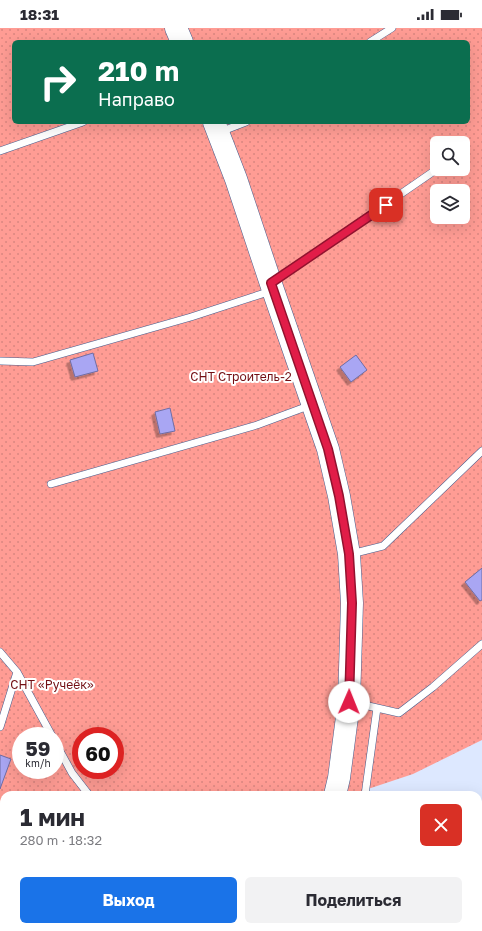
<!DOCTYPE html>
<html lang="ru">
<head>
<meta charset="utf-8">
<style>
	body { margin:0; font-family:"Golos Text",sans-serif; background:#f2f2f3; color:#2b2b33; height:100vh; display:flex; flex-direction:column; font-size:15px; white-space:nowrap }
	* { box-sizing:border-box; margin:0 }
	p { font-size:13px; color:#7c7c81 }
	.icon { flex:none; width:22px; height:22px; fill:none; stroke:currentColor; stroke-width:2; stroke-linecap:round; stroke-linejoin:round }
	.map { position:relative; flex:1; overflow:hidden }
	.drawer { position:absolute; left:0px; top:763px; width:482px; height:140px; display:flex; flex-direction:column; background:#fff; border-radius:12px 12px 0 0; box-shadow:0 4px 16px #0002 }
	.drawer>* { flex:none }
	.top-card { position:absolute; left:12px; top:12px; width:458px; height:84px; border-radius:6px; box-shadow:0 4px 16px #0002; background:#0b6e4f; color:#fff; overflow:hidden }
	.buttons { position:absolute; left:430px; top:108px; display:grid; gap:8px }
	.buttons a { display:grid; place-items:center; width:40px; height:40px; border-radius:6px; background:#fff; box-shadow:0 4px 16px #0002; font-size:20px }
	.speed { position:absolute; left:12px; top:699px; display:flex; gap:8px; font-size:20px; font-weight:700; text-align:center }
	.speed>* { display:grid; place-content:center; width:52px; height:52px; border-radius:50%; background:#fff; box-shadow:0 4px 16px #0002; line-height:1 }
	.speed small { font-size:10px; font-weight:400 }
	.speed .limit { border:6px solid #d22; background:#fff; color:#111 }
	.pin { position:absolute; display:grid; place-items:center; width:34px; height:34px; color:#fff; margin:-17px; border-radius:8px; box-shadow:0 2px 6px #0006 }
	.me { position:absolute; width:44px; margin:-22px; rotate:1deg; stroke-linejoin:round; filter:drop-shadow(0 0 3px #0008) }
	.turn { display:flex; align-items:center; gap:14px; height:84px; padding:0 20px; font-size:18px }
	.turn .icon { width:52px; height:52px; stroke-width:2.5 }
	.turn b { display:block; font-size:28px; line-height:34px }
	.round { display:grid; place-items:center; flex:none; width:42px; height:42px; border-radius:6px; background:#f2f2f3 }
	.headline { display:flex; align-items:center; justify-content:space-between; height:68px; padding:0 20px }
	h1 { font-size:24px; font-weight:700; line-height:30px }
	.button { display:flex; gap:8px; margin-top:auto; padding:8px 20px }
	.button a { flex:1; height:46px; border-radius:6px; background:#1a73e8; color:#fff; font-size:16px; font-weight:700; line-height:46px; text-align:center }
	.button a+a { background:#f2f2f3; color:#2b2b33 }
	.status { display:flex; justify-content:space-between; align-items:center; height:28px; padding:0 20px; background:#fff; direction:ltr }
	.status svg { height:11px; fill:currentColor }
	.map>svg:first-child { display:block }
</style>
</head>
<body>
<div class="status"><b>18:31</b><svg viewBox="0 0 49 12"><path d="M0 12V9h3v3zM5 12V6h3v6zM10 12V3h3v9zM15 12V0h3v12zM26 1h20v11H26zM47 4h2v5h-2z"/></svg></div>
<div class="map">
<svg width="482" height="903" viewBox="0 0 482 903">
	<defs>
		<pattern id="garden-dots" width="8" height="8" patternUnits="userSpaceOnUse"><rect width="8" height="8" fill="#ff9c94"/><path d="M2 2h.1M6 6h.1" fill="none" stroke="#da8680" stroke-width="1.8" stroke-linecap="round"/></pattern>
		<filter id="shadow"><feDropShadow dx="-3.5" dy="3.5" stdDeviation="0" flood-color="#0004"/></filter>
	</defs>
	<rect width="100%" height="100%" fill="#dde8ff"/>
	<path fill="url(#garden-dots)" fill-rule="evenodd" d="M0 0H482V712L413 746 350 767H4V899H251L250 903H0ZM14 14H468V94H14ZM437 115H463V141H437ZM437 163H463V189H437ZM21 708H55V742H21ZM81 708H115V742H81Z
		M330 899H422L428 903H325Z"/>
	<path fill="#a9a6f3" stroke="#6f6da4" filter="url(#shadow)" d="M93 325 98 343 75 349 70 332Z
		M356 327 367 342 351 354 340 339Z
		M170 380 175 403 160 406 155 384Z
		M482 540V572L480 573 465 554Z
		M0 727 11 731 0 761Z
		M0 816 4 817 2 830H0Z
		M224 899H244L242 903H222Z"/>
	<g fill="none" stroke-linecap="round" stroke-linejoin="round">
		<g stroke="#475d8e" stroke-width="8">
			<path id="lane" d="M370 14 392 0
				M220 104 246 94
				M0 123 83 94
				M273 254 437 141
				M0 333 33 334 191 289 271 263
				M51 456 257 397 311 377
				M351 526 383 518 482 423
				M0 624 17 644 52 708
				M351 674 399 685 433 659 482 616
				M0 699 17 644
				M55 714 72 745 89 767
				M365 767 377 680
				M209 903V902
				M296 903 312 901 315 899"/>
		</g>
		<g stroke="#475d8e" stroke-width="23">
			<path id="primary" d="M176 0 182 14
				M214 94 236 151 273 262 328 421 339 468 349 526 352 575 349 674 339 750 335 767
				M291 903 293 899"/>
		</g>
		<path stroke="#8a94aa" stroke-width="2.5" stroke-dasharray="2 2" stroke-linecap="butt" d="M447 899 451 903"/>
		<use href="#lane" stroke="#fff" stroke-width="7"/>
		<use href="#primary" stroke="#fff" stroke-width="22"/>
	</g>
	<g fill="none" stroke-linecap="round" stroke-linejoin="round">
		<g stroke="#92132f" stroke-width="10">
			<path id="route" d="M349 674 352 575 349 526 339 468 328 421 271 255 386 177"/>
		</g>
		<use href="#route" stroke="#e11d48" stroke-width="7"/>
	</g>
	<g text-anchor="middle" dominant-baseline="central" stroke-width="4" stroke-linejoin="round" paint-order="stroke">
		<g font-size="12" fill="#730f14" stroke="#fff">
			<text x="241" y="348">СНТ Строитель-2</text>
			<text x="52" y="656">СНТ «Ручеёк»</text>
		</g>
	</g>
</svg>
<div class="buttons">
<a><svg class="icon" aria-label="search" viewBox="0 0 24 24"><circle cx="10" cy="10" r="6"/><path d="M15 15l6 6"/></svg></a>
<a><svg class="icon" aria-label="layers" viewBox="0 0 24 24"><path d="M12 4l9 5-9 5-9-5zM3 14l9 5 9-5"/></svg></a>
</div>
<div class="speed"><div>59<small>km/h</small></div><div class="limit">60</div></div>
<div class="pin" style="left:386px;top:177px;background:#d93025"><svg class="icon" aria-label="arrive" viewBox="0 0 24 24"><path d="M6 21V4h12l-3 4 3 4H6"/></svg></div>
<svg class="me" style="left:349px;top:674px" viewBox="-20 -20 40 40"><circle r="19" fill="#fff"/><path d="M0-13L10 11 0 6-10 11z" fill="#e11d48"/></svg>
<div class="top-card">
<div class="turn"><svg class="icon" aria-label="right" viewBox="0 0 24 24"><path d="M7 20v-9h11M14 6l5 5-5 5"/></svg><div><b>210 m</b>Направо</div></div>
</div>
<section class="drawer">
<div class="headline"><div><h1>1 мин</h1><p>280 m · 18:32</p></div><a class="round" style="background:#d93025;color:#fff"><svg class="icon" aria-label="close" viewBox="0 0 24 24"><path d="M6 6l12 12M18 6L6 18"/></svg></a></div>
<div class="button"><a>Выход</a><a>Поделиться</a></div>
</section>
</div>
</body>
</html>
